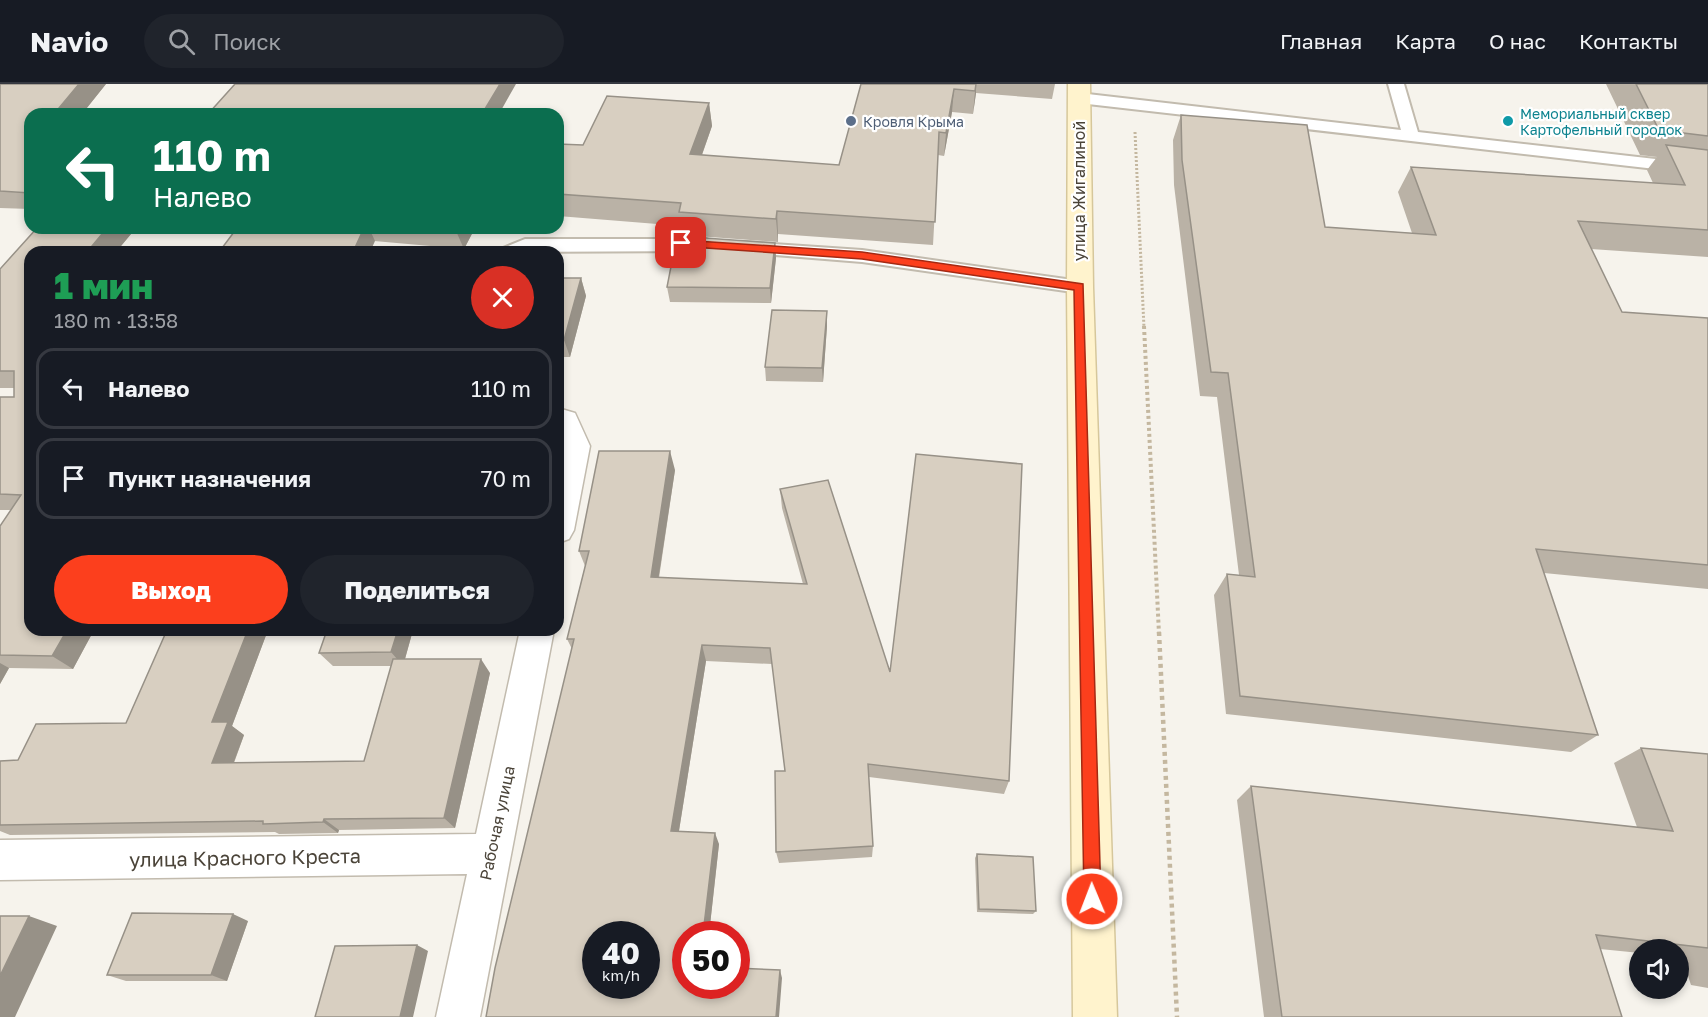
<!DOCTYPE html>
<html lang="ru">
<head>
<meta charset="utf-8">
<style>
	body { margin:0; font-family:"Golos Text",sans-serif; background:#20242c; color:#f1f3f6; height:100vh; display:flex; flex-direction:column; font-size:22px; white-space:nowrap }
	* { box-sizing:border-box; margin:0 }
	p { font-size:20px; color:#9ea1a6 }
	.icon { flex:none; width:33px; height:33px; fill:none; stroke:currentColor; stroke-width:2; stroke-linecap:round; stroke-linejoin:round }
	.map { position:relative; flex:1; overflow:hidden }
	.panel { position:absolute; left:24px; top:162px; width:540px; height:390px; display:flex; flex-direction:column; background:#171b24; border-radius:18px; box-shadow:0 3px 9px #0003 }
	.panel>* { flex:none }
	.guide { position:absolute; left:24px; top:24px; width:540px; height:126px; border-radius:18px; box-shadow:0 3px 9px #0003; background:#0b6e4f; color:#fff; overflow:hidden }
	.buttons { position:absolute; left:1629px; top:855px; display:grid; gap:12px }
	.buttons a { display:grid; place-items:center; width:60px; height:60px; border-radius:50%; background:#171b24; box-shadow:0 3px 9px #0003; font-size:30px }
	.speed { position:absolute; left:582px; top:837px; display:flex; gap:12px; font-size:30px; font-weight:700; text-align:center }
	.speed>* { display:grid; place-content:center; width:78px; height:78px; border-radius:50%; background:#171b24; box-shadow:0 3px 9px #0003; line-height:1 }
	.speed small { font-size:15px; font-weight:400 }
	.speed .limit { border:9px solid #d22; background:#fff; color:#111 }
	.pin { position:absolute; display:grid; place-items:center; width:51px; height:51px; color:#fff; margin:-26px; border-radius:12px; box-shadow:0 3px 9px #0006 }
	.me { position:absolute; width:66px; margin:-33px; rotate:359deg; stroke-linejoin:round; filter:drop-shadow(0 0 4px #0008) }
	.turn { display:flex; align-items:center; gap:21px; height:126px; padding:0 30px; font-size:27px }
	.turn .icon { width:78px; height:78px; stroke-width:2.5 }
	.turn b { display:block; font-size:42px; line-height:51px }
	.round { display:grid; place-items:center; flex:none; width:63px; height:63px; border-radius:32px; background:#20242c }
	.headline { display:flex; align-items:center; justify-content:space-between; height:102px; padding:0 30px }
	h1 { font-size:36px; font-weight:800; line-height:45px; color:#1e9e55 }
	.action { display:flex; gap:12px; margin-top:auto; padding:12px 30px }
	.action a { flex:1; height:69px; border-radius:36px; background:#fc3f1d; color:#fff; font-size:24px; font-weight:800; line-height:69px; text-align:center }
	.action a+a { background:#20242c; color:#f1f3f6 }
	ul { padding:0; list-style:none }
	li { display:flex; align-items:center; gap:18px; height:81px; margin:0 12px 9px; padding:0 18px; border:3px solid #363941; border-radius:18px }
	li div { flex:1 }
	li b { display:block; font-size:22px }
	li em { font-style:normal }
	header { display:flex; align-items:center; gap:36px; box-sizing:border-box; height:84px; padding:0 30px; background:#171b24; border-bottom:2px solid #363941 }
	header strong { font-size:28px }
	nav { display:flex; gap:33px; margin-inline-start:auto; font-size:21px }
	.search { width:420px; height:54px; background:#20242c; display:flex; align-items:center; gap:15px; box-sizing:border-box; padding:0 21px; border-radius:33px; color:#9ea1a6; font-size:22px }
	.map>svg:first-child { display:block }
</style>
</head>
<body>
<header>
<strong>Navio</strong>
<div class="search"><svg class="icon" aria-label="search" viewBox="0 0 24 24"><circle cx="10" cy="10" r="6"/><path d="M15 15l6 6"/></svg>Поиск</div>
<nav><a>Главная</a><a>Карта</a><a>О нас</a><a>Контакты</a></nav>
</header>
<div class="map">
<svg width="1708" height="933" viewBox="0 0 1708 933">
	<rect width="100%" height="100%" fill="#f6f3ec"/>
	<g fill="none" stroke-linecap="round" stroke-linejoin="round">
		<g stroke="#c2bbae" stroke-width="4">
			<path id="lane" d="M1388 0H1404L1418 48 1708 81V91L1079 19 1071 14 1079 9 1401 46Z
				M525 155H706L715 161 706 167 500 168 503 164Z
				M745 158 862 166 1080 197 1086 199 1089 203 1086 207 1080 209 862 178 739 168 736 164 739 160Z"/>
		</g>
		<g stroke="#c2bbae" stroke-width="3">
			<path id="street" d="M558 324 575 329 590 362 574 446 569 455 558 459Z
				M520 546H554L480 933H436L467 790 0 796V756L476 750Z"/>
		</g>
		<g stroke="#d6c79b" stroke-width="3">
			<path id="secondary" d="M1068 0H1090L1093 203 1117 933H1073L1067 203Z"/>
		</g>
		<path stroke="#c4b79f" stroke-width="3" stroke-dasharray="2 2" stroke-linecap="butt" d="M1135 48 1144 244"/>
		<path stroke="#c4b79f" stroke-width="4" stroke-dasharray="3 3" stroke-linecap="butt" d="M1144 242 1159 550"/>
		<path stroke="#c4b79f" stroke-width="4.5" stroke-dasharray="4 4" stroke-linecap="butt" d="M1159 548 1177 933"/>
		<use href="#lane" fill="#fff" fill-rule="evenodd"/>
		<use href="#street" fill="#fff" fill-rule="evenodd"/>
		<use href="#secondary" fill="#fff3cd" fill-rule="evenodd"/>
	</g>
	<path fill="#bab2a6" d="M0 0H106L82 30H30V125L0 124Z
		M861 0H1055L1052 15 976 9 973 30 952 28 944 72 938 71 933 161 778 150V158L683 151 682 142 558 132V60L583 61 709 19 712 42 702 71 839 81Z
		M1606 0H1708V173L1591 165 1622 228 1708 234V505L1544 489 1598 651 1571 668 1226 630 1214 511 1227 490 1239 491 1217 313 1200 312 1174 101 1173 56 1181 31 1325 143 1412 149 1398 108 1411 83 1653 99 1647 86 1657 73 1640 71Z
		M37 144H136L116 168H30V546H94L73 585 9 584 0 600V442L11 426H0V313H14V304H0V185Z
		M228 144H475L464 165Z
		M775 159 776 174 771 219 670 218 667 203Z
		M558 194H581L586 212 570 273H562L558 289Z
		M827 227V242L823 298 766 297 765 283Z
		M675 386 659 494 803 500 782 424 780 405 890 588 1009 697 1004 710 869 693 873 762 872 773 779 779 776 768 785 687 772 580 706 577 679 747 719 760 709 850H686V902L782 894 486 933 572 565 567 555 585 482 579 467Z
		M167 546H268L232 642 244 651 234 679 364 677 391 582H333L319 569 413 546 405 575 490 589 455 744 339 746 338 749 279 750 275 748 10 751 0 747V677L18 676 126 639Z
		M1641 664 1708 670V904L1691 901 1682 874H1678V866H1640V869L1600 865 1622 933H1264L1237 716 1251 702 1637 743 1614 679Z
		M977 770 1036 827 1033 830 977 828 975 774Z
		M248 837 227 897H126L107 891Z"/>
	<path fill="#979187" d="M79 0H106L82 30H54Z
		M500 0H516L499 30H482Z
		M976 0V9L973 30 975 7Z
		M954 5 952 28 944 72 946 49Z
		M709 19 712 42 694 93 690 70Z
		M777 127 778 150V158L776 135Z
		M107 144H136L116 168H87Z
		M364 144H369L375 157 370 168H353Z
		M458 144H475L464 165 456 147Z
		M775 159 776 174 771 219 770 204Z
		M581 194 586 212 570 273 564 256Z
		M827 227V242L823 298 822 284Z
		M558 260 562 273 558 289Z
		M670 367 675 386 656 510 651 493Z
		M67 546H94L73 585 52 572Z
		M248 546H268L232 642 244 651 229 691 212 679V638Z
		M398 546H413L403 582 391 568Z
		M702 561 706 577 677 759 671 747Z
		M481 575 490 589 455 744 444 734Z
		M0 579 9 584 0 600Z
		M324 735 339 746 338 749 323 738Z
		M715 749 719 760 709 850H703Z
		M233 830 248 837 227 897 211 891Z
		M29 832 57 842 15 933H0V892Z
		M417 861 428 867 413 933H400Z
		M780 886 782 894 779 933H776Z"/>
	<path fill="#d8cfc1" stroke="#979187" stroke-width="1.5" fill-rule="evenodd" d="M0 0H79L54 30H30V58L26 63H30V109L0 107Z
		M235 0H500L482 30H208Z
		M861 0H976L975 7 954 5 946 49 939 48 935 138 777 127 776 135 679 128 681 119 558 110V60L583 61 607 12 709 19 690 70 839 81Z
		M1636 0H1708V52L1659 46Z
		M1181 31 1307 41 1325 143 1436 151 1411 83 1685 101 1666 61 1708 66V146L1578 137 1622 228 1708 234V481L1536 465 1598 651 1240 612 1227 490 1255 493 1228 289 1211 288 1182 76Z
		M37 144H107L87 168H30V546H67L52 572 0 571V442L21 411 0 410V313H14V287H0V185Z
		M237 144H364L353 168H219Z
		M424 144H458L456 147Z
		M677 152 775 159 770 204 667 203Z
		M558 194H581L564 256H558Z
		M772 226 827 227 822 284 765 283Z
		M599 367H670L651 493 807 500 780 405 828 396 890 588 916 370 1022 380 1009 697 868 680 873 762 776 768 775 687H785L770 564 702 561 671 747 715 749 703 850H686V902H736V884L780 886 776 933H486L495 884 574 555H567L589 467H579ZM596 850H646V902H596Z
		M167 546H248L212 638H228L212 679 364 677 393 575H481L444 734 324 735 323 738 263 740V737L0 741V677L18 676 36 640 126 639Z
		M327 546H398L391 568 319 569Z
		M1641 664 1708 670V864L1596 851 1622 933H1282L1251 702 1673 747Z
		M977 770 1033 773 1036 827 979 825Z
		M132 829 233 830 211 891H107Z
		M0 832H29L0 892Z
		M417 861 400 933H315L335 862Z"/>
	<path fill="#fc3f1d" stroke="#a42913" stroke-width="1.5" d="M681 156 862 168 1083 200 1101 815 1098 821 1092 824 1086 821 1084 815 1074 206 862 175 677 162V157Z"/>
	<circle fill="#5c6f8a" stroke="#fff" stroke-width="2" cx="851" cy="37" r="6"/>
	<circle fill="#0f9aa8" stroke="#fff" stroke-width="2" cx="1508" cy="37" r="6"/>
	<g text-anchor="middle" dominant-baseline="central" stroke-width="4.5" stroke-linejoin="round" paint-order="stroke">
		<g font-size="14" fill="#0d838f" stroke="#fff" text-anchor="start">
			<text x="1520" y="29">Мемориальный сквер<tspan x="1520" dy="16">Картофельный городок</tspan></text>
		</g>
		<g font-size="14" fill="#4e5e75" stroke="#fff" text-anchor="start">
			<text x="863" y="37">Кровля Крыма</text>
		</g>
		<g font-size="16" fill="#4b4439" stroke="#fff">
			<text transform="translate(1079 107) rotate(-90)">улица Жигалиной</text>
			<text transform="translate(497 739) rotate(-78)">Рабочая улица</text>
		</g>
		<g font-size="20" fill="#4b4439" stroke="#fff">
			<text transform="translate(245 773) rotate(-1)">улица Красного Креста</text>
		</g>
	</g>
</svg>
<div class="buttons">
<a><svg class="icon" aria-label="sound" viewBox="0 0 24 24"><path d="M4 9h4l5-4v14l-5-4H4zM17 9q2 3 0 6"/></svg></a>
</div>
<div class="speed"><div>40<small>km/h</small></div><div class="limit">50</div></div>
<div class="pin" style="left:681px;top:159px;background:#d93025"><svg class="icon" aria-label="arrive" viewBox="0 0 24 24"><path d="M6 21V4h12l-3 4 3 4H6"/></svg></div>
<svg class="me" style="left:1092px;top:815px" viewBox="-20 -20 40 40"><circle r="17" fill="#fc3f1d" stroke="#fff" stroke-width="3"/><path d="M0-11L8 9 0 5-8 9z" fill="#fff"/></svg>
<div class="guide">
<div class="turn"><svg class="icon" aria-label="left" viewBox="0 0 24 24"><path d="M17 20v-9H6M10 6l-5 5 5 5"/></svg><div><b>110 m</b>Налево</div></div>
</div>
<section class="panel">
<div class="headline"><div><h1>1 мин</h1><p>180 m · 13:58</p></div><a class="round" style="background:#d93025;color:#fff"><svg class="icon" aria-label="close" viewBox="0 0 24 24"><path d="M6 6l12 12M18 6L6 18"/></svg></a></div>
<ul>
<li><svg class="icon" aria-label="left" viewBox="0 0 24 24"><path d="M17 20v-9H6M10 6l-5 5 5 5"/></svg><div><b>Налево</b></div><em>110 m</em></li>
<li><svg class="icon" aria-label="arrive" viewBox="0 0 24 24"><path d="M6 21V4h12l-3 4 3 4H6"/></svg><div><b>Пункт назначения</b></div><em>70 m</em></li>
</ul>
<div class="action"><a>Выход</a><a>Поделиться</a></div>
</section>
</div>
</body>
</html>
